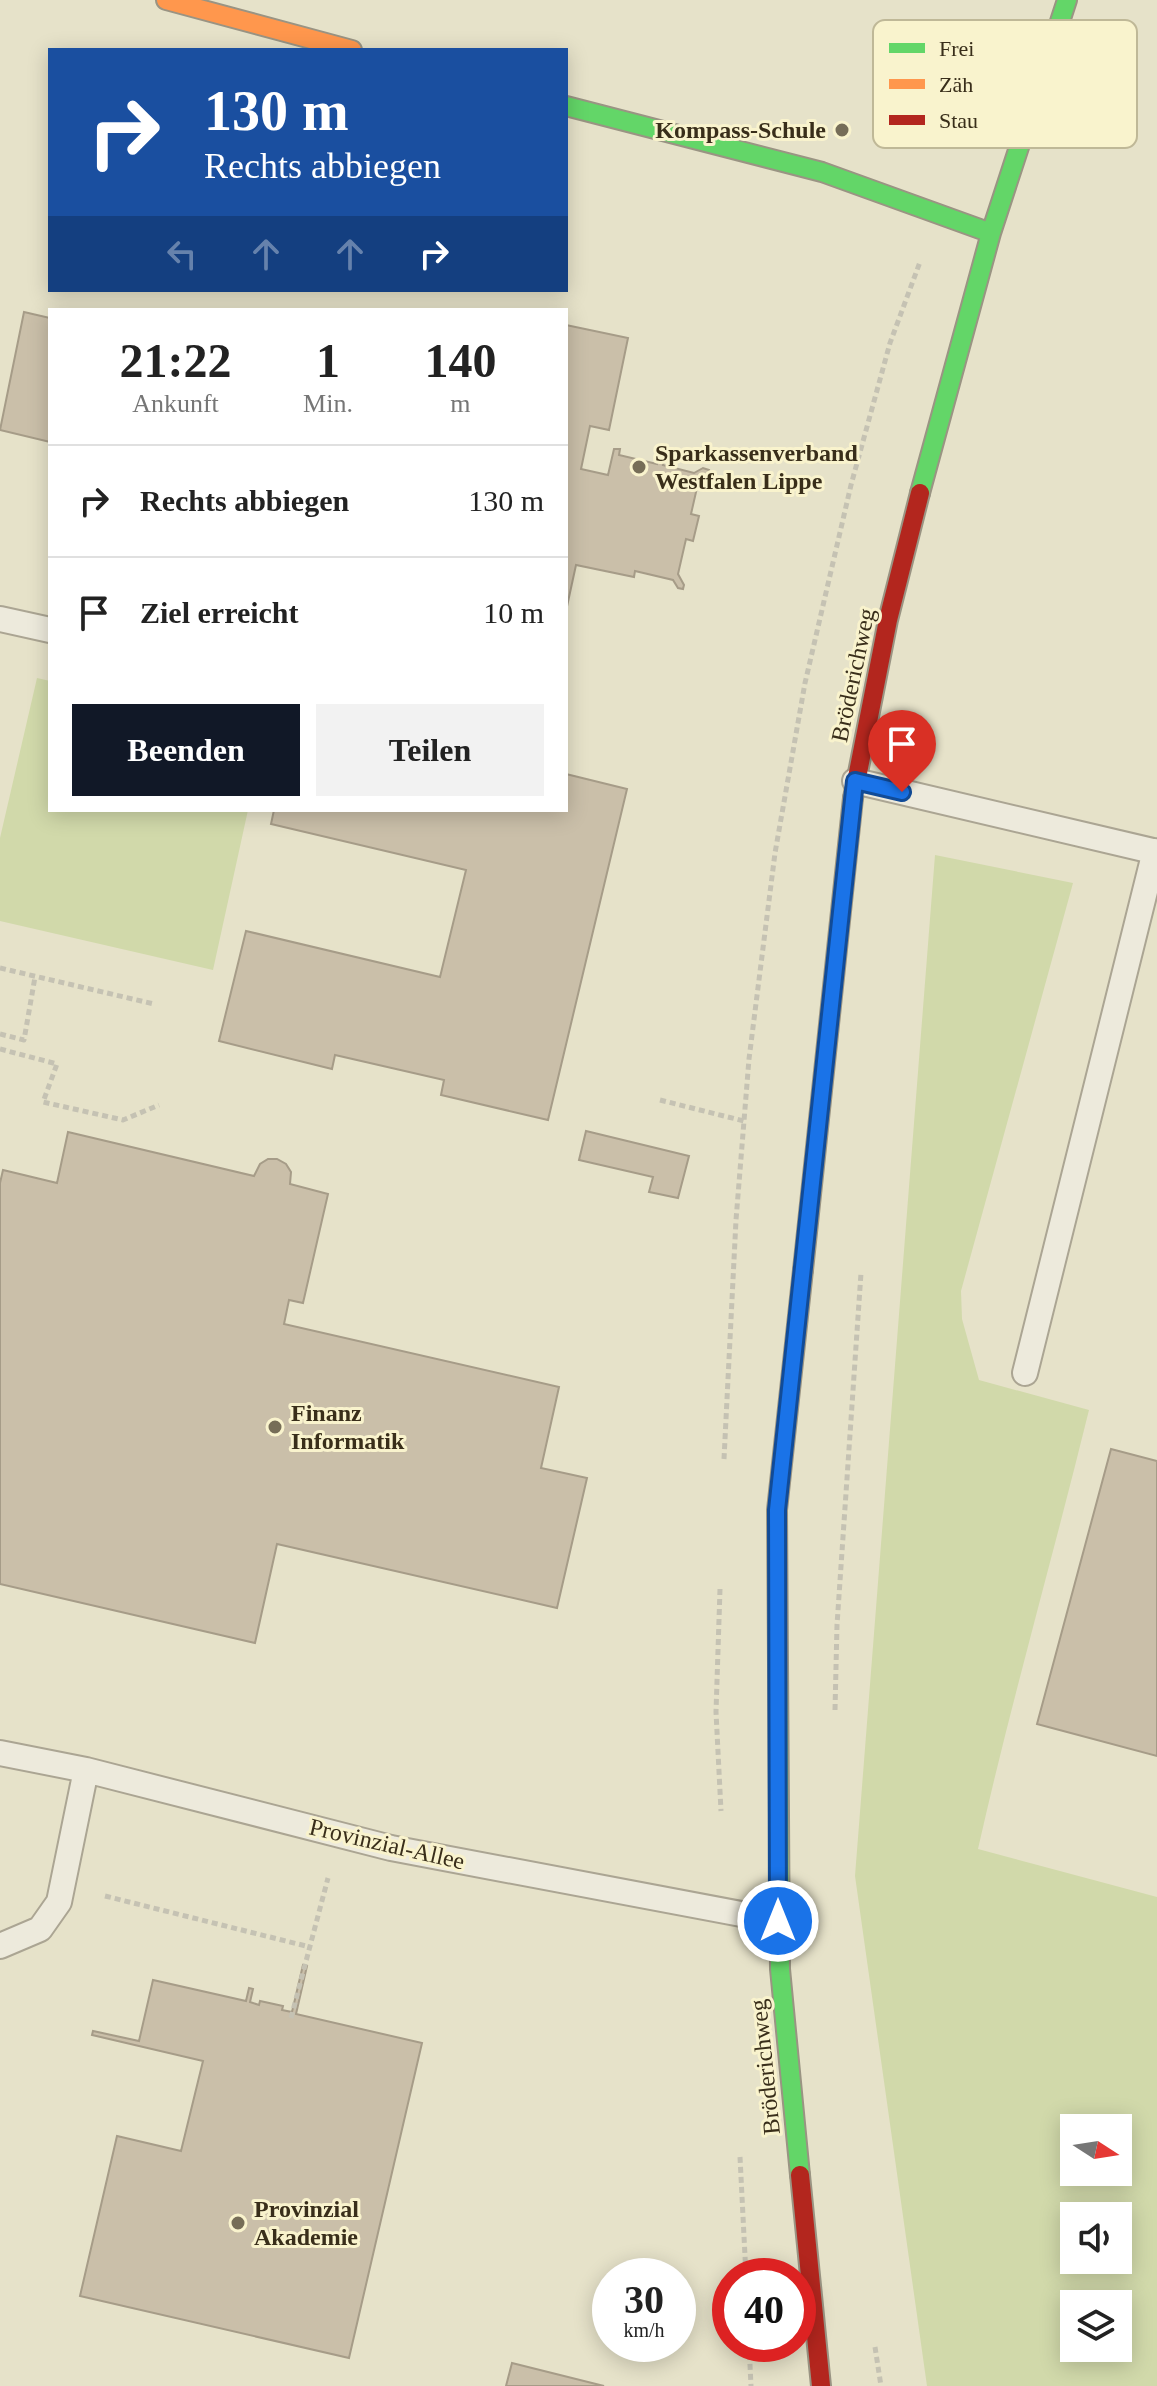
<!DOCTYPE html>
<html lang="de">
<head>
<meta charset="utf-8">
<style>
	body { margin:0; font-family:"Times New Roman",serif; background:#f2f2f2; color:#222; height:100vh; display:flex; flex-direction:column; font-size:30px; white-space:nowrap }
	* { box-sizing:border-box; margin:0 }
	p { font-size:26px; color:#767676 }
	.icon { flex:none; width:44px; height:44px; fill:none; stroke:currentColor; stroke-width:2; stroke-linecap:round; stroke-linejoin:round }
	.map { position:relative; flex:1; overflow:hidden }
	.details { position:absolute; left:48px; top:308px; width:520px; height:504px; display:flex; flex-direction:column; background:#fff; border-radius:0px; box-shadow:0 4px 20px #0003 }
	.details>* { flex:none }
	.hud { position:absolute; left:48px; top:48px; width:520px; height:244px; border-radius:0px; box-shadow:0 4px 20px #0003; background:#1a4fa0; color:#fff; overflow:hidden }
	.needle { width:52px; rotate:102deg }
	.fabs { position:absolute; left:1060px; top:2114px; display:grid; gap:16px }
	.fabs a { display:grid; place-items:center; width:72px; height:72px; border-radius:0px; background:#fff; box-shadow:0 4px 20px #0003; font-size:40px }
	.speed { position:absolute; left:592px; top:2258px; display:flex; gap:16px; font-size:40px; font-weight:700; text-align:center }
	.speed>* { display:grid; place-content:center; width:104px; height:104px; border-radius:50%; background:#fff; box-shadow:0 4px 20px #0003; line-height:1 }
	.speed small { font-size:20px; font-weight:400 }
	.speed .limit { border:12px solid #d22; background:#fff; color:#111 }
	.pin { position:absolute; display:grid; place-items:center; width:68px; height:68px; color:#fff; margin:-82px -34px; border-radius:50% 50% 50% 0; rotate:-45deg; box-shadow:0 0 8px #0007 }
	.pin .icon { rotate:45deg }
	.me { position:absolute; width:88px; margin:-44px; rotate:0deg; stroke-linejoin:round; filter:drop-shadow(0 0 6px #0008) }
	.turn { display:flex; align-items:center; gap:28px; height:168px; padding:0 24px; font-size:36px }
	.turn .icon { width:104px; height:104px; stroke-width:2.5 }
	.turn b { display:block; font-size:56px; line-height:68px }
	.lanes { display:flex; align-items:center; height:76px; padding:0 24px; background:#0003; justify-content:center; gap:40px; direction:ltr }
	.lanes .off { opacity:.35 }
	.eta { display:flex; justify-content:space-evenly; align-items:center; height:136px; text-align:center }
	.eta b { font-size:48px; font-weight:700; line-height:56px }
	.action { display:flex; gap:16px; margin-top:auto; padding:16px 24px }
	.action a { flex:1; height:92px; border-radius:0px; background:#111827; color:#fff; font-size:32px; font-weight:700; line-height:92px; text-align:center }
	.action a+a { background:#f2f2f2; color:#222 }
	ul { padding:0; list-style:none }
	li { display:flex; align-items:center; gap:24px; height:112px; padding:0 24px; border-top:2px solid #e0e0e0 }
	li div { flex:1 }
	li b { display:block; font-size:30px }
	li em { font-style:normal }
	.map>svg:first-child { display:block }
</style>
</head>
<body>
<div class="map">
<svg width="1157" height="2386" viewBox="0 0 1157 2386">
	<rect width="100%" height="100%" fill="#e6e2c9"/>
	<path fill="#d1d9aa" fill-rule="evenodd" d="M37 678 50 681V810H248L213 970 0 921V838Z
		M935 855 1073 883 961 1291 962 1319 979 1380 1089 1410C1053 1557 1011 1702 978 1849L1157 1897V2386H927L855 1876ZM1074 2128H1118V2172H1074ZM1074 2216H1118V2260H1074ZM1074 2304H1118V2348H1074Z"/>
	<path fill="#cabfa9" stroke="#a69c88" stroke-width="2" d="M24 312 50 318V442L0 430Z
		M566 325 628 338 609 430 590 426 581 469 608 475 614 449H620L619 455 657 464 658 458 665 460 663 465 694 473 703 468 709 470 708 474 699 479 691 514 699 516 693 541 686 539 678 574 684 585 683 589 678 588 673 580 635 571 634 577 576 565 566 611Z
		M566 774 627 789 548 1120 441 1095 444 1080 335 1055 332 1069 219 1041 246 931 440 977 466 870 271 824 274 810H566Z
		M586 1131 689 1156 678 1198 649 1192 653 1177 579 1160Z
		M68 1132 254 1176 260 1164 268 1159H277L286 1164 291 1172 290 1184 328 1194 303 1303 289 1300 284 1324 559 1387 541 1468 587 1478 557 1608 277 1544 255 1643 0 1584V1183L3 1170 57 1183Z
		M1111 1449 1157 1461V1756L1037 1724Z
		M303 1965 307 1966 296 2014 422 2043 349 2358 80 2296 117 2136 181 2151 203 2061 92 2035 93 2031 139 2041 153 1980 246 2001 249 1988 253 1989 250 2002 259 2005 260 2001 283 2006 282 2010 292 2012Z
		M512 2363 604 2386H506Z"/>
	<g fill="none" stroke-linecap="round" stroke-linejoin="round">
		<g stroke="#aba593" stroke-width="28">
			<path id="lane" d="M0 619 50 630
				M855 781 1157 852
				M1025 1373 1155 851
				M0 1753 86 1770 391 1848 778 1921
				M0 1946 40 1929 59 1902 86 1770"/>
		</g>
		<g stroke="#9a9483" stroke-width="22">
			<path id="fast" d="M566 106 822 172 991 233
				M920 493 991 233 1067 0
				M800 2175 780 1969 777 1510 803 1270"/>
		</g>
		<g stroke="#9a9483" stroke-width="22">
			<path id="slow" d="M166 0 352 50
				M803 1270 853 798"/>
		</g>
		<g stroke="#9a9483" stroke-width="22">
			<path id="jam" d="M853 798 888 620 920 493
				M800 2175 821 2386"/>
		</g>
		<path stroke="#c5c2b3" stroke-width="5" stroke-dasharray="6 4" stroke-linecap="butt" d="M0 968 154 1004
			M0 1034 24 1040 35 977
			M0 1049 57 1064 43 1102 123 1120 159 1105
			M660 1100 744 1121
			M724 1459 736 1220 749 1059 775 853 805 683 851 485 890 343 920 262
			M720 1589 716 1712 721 1811
			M835 1710 837 1625 861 1273
			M105 1896 310 1947
			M291 2018 328 1878
			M740 2157 746 2276
			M749 2344 751 2386
			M875 2347 881 2386"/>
		<use href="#lane" stroke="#edeadc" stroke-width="24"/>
		<use href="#fast" stroke="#63d668" stroke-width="18"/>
		<use href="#slow" stroke="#ff974d" stroke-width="18"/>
		<use href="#jam" stroke="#b3261e" stroke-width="18"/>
	</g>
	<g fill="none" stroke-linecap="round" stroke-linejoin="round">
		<g stroke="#114b97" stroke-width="20">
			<path id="route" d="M778 1921 777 1510 855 781 902 792"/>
		</g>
		<use href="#route" stroke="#1a73e8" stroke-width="14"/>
	</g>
	<g fill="#766d57" stroke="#f9f3cd" stroke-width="3">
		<circle cx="842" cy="130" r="8"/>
		<circle cx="639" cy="467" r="8"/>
		<circle cx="275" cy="1427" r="8"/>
		<circle cx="238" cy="2223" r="8"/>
	</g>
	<g text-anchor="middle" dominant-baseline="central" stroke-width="6" stroke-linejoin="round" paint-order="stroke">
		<g font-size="24" font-weight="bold" fill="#392e1a" stroke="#f9f3cd" text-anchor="start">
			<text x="826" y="130" text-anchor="end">Kompass-Schule</text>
			<text x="655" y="453">Sparkassenverband<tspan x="655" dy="28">Westfalen Lippe</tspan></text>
			<text x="291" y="1413">Finanz<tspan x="291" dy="28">Informatik</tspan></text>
			<text x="254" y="2209">Provinzial<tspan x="254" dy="28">Akademie</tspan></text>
		</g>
		<g font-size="24" fill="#392e1a" stroke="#f9f3cd">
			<text transform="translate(853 675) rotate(-78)">Bröderichweg</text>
			<text transform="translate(387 1844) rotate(13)">Provinzial-Allee</text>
			<text transform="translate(765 2067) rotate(-96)">Bröderichweg</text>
		</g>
	</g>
	<rect x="873" y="20" width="264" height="128" rx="12" fill="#f9f3cd" stroke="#bfb897" stroke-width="2"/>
	<rect x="889" y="43" width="36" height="10" fill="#63d668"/>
	<rect x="889" y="79" width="36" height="10" fill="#ff974d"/>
	<rect x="889" y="115" width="36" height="10" fill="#b3261e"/>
	<g font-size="22" fill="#392e1a">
		<text x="939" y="56">Frei</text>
		<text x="939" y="92">Zäh</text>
		<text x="939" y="128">Stau</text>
	</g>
</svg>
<div class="fabs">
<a><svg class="needle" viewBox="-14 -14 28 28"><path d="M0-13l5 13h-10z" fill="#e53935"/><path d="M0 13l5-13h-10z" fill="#767676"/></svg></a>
<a><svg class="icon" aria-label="sound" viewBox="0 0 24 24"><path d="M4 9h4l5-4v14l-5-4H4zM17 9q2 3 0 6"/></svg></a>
<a><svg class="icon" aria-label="layers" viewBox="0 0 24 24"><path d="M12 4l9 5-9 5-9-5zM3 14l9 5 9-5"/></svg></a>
</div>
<div class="speed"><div>30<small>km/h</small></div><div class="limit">40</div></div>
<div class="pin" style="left:902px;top:792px;background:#d93025"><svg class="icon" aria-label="arrive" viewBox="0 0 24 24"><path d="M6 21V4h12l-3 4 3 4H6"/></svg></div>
<svg class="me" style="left:778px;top:1921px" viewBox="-20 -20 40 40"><circle r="17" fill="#1a73e8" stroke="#fff" stroke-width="3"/><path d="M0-11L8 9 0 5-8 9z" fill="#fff"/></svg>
<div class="hud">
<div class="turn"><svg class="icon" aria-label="right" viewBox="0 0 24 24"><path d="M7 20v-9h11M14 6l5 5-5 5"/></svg><div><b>130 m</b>Rechts abbiegen</div></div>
<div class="lanes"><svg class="icon off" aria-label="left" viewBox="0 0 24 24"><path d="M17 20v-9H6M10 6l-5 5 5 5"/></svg><svg class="icon off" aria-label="ahead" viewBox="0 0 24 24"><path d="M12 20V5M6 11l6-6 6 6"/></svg><svg class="icon off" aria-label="ahead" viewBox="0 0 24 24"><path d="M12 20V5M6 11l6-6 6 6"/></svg><svg class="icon" aria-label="right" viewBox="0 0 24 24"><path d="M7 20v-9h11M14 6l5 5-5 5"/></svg></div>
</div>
<section class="details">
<div class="eta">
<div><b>21:22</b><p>Ankunft</p></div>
<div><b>1</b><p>Min.</p></div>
<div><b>140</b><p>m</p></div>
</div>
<ul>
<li><svg class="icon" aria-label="right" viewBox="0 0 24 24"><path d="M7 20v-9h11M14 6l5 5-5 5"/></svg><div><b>Rechts abbiegen</b></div><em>130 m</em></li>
<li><svg class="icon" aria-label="arrive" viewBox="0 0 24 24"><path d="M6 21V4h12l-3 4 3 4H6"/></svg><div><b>Ziel erreicht</b></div><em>10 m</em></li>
</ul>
<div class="action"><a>Beenden</a><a>Teilen</a></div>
</section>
</div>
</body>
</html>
